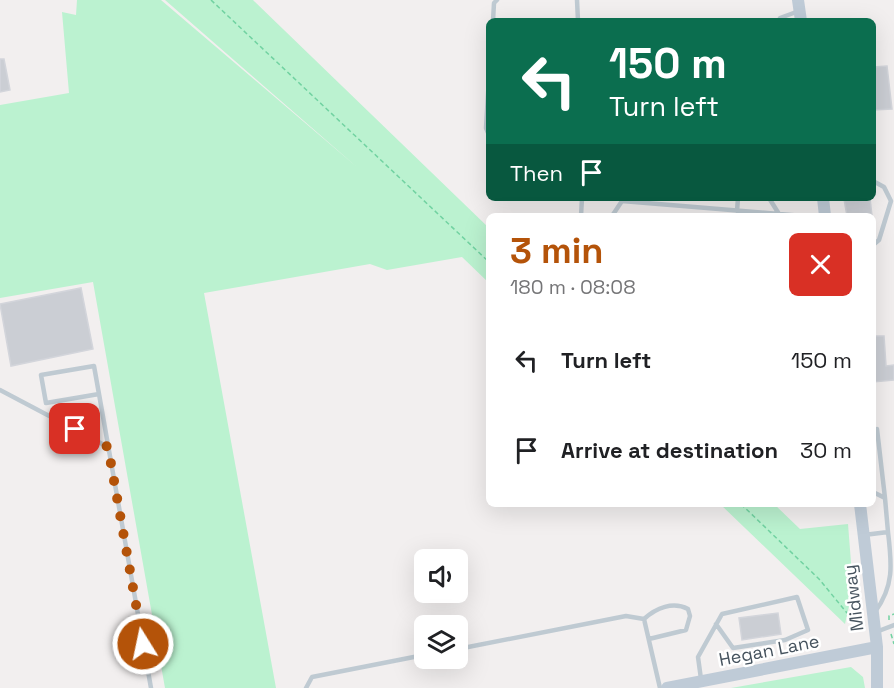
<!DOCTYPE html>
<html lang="en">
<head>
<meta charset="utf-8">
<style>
	body { margin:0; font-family:"Space Grotesk",sans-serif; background:#f2f2f2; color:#202124; height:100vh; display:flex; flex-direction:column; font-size:22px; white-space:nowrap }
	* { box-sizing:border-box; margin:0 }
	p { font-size:20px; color:#757577 }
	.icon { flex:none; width:33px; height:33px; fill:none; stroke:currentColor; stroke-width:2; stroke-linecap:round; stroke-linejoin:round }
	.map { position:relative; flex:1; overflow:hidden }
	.side { position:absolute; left:486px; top:213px; width:390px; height:294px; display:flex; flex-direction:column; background:#fff; border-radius:9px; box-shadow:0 6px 24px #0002 }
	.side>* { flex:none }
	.guide { position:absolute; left:486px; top:18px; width:390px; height:183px; border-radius:9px; box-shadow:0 6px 24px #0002; background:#0b6e4f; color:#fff; overflow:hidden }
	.tools { position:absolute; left:414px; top:549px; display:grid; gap:12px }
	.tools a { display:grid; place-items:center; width:54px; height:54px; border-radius:9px; background:#fff; box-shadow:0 6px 24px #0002; font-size:30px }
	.pin { position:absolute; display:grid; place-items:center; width:51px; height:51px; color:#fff; margin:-26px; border-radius:12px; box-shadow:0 3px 9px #0006 }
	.me { position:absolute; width:66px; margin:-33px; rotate:350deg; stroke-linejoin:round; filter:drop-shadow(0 0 4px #0008) }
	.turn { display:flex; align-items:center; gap:21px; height:126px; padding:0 24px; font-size:27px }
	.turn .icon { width:78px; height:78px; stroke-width:2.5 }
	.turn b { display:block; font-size:42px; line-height:51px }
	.then { display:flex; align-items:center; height:57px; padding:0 24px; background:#0003; gap:12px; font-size:22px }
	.round { display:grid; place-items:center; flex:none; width:63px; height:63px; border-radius:9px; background:#f2f2f2 }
	.head { display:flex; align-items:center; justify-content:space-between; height:102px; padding:0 24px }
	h1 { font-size:36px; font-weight:800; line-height:45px; color:#b45309 }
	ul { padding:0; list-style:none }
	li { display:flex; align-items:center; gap:18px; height:90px; padding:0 24px }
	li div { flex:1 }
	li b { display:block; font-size:22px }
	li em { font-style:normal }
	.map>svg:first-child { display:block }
</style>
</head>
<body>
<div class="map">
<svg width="894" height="688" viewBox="0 0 894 688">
	<rect width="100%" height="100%" fill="#f2efef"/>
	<path fill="#bbf2d0" d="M77 0H161L358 168 165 0H253L489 228V283L462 257 387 270 370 264 204 293 276 688H165L93 282 0 298V105L69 93 62 12 76 15Z
		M720 504H774L800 529 848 524 853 588 845 624Z
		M851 667 863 677 865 688H731Z"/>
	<path fill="#cbced4" stroke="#d3d5db" stroke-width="1.5" d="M0 59H4L10 90 0 92Z
		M887 66 892 109 873 110V67Z
		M849 198H870L872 216H847L844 199Z
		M81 288 93 349 11 366 0 304Z
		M873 336H884L886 366 894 365V380L873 382Z
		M778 613 781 634 742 640 739 618Z"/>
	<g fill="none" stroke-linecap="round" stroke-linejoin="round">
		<path stroke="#71d2a1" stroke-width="1.5" stroke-dasharray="4.5 3" stroke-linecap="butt" d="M211 0 489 262
			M741 504 819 579 852 619H858
			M889 620V616L894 614
			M891 634 894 644"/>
		<path stroke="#bfcad2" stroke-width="4.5" d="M577 0 578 21
			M493 21 494 3 497 0
			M779 21 780 18 799 11
			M489 78 486 128 489 135
			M873 181 884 187 891 201 879 240 873 245
			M769 198 779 214
			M622 201 803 216
			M737 211 738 198
			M581 216 582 198
			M612 216 622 201
			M94 366 99 394 46 403 41 375Z
			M0 390 108 447
			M99 394 151 688
			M877 429 885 498
			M873 492 885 498 888 532
			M864 535 888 532C892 565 894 586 875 612
			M644 619C656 608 673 601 688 609L690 616 686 630 649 639
			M876 632 894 625
			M458 649 626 616 644 619 660 688
			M701 679 698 657 722 614 797 597 808 630 785 640 733 648 716 624
			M306 688 312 677 424 655"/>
		<path stroke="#bfcbd7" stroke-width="12" d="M798 0 801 21
			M823 198 825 216
			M860 504 877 647V688
			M667 688 877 647"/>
	</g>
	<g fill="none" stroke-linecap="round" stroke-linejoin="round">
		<path stroke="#b45309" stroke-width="10" stroke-dasharray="0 18" d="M75 429 108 447 143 644"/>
	</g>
	<g text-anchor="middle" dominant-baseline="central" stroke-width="5" stroke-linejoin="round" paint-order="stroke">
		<g font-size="18" fill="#46535e" stroke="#fff">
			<text transform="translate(853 598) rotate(-97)">Midway</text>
			<text transform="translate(769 650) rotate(-11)">Hegan Lane</text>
		</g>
	</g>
</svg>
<div class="tools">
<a><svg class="icon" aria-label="sound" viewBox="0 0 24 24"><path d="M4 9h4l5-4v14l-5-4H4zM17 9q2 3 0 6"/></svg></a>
<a><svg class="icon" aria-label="layers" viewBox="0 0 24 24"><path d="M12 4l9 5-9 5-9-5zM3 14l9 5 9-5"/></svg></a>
</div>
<div class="pin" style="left:75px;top:429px;background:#d93025"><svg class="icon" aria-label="arrive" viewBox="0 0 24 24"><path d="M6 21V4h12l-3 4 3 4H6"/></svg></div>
<svg class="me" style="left:143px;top:644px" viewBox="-20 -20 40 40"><circle r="17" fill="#b45309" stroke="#fff" stroke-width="3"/><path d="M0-11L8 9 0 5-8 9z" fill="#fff"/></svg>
<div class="guide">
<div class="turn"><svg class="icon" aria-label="left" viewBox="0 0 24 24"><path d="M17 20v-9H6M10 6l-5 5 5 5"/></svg><div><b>150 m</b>Turn left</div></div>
<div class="then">Then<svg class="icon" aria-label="arrive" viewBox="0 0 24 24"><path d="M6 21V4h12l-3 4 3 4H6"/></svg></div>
</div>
<section class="side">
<div class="head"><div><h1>3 min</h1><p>180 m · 08:08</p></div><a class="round" style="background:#d93025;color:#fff"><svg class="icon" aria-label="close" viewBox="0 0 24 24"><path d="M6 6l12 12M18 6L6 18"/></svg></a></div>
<ul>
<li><svg class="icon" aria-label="left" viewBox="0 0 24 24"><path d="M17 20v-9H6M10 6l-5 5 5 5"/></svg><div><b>Turn left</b></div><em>150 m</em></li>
<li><svg class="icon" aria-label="arrive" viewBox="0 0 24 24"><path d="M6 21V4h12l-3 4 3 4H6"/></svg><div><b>Arrive at destination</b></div><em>30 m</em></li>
</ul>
</section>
</div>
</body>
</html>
